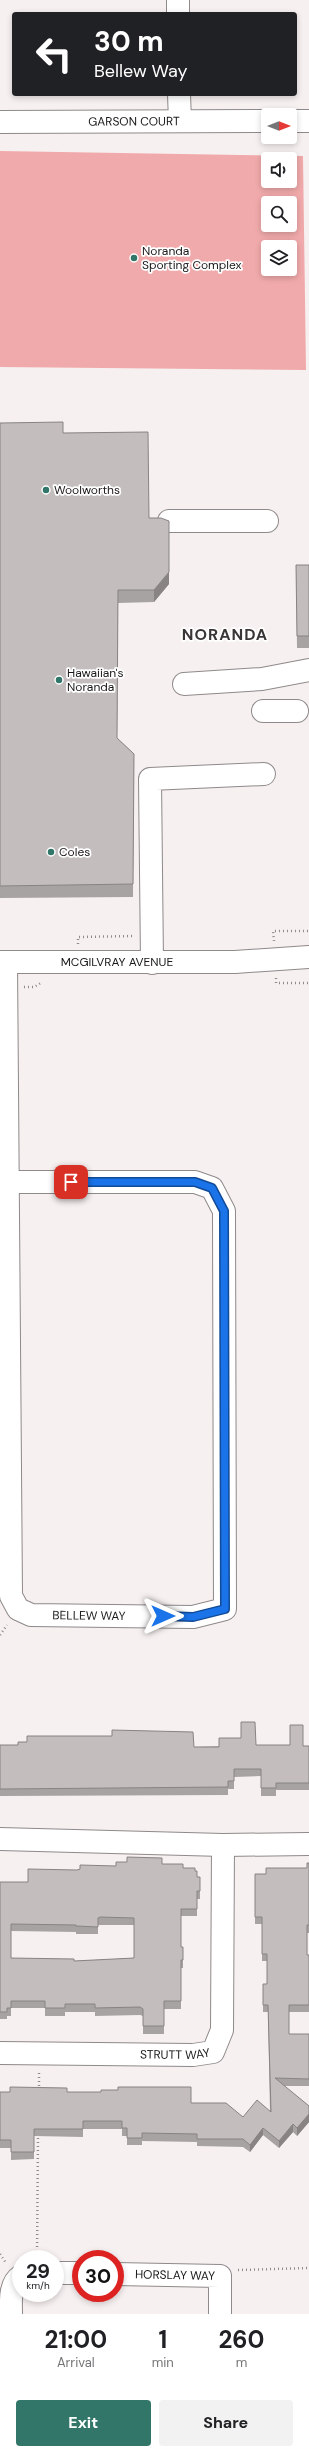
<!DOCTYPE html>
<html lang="en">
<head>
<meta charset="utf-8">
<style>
	body { margin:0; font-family:"DM Sans",sans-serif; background:#f2f2f2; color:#202124; height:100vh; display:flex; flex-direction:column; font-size:15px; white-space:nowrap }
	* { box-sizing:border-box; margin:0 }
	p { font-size:13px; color:#757577 }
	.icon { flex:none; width:22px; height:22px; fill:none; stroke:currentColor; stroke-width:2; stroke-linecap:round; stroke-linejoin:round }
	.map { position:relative; height:2314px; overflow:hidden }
	.drawer { display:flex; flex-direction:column; background:#fff; flex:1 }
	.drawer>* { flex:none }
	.top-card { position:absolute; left:12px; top:12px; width:285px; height:84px; border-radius:4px; box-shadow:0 2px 6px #0003; background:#202124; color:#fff; overflow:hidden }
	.needle { width:26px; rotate:90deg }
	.tools { position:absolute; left:261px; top:108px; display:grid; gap:8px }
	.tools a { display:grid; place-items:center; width:36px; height:36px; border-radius:4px; background:#fff; box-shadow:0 2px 6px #0003; font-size:20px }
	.speed { position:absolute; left:12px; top:2250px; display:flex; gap:8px; font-size:20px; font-weight:700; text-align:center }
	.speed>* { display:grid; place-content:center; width:52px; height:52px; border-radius:50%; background:#fff; box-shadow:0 2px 6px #0003; line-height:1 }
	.speed small { font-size:10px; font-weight:400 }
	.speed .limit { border:6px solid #d22; background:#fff; color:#111 }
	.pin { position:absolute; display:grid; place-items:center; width:34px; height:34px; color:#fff; margin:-17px; border-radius:8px; box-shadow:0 2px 6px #0006 }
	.me { position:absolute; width:44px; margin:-22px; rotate:90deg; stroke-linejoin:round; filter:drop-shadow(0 0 3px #0008) }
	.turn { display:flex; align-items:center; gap:14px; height:84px; padding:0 16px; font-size:18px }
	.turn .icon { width:52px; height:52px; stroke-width:2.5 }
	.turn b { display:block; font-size:28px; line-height:34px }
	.eta { display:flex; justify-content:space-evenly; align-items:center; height:68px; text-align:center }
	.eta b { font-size:24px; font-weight:700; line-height:28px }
	.button { display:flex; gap:8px; margin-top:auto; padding:8px 16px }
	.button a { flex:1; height:46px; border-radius:4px; background:#327669; color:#fff; font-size:16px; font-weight:700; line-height:46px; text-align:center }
	.button a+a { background:#f2f2f2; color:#202124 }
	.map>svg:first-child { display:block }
</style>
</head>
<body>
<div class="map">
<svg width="309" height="2314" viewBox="0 0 309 2314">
	<rect width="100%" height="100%" fill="#f7f0f0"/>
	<path fill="#f1aaab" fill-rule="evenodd" d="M0 151 303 156 306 370 0 367ZM268 159H290V181H268ZM268 203H290V225H268ZM268 247H290V269H268Z"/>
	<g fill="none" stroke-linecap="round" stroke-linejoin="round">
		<g stroke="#8f8989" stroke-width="24">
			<g id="minor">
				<path d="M178 0V14"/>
				<path d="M179 94 180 121"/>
				<path d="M290 121H309"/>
				<path id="s1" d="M0 122 268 121"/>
				<path d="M169 521H267"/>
				<path d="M184 684 262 679 309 670"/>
				<path d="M263 711H297"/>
				<path id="s2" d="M6 962 11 1596 18 1609 31 1615 193 1617 225 1609 224 1211 212 1188 195 1182H8"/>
				<path d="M152 963 150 779 264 774"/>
				<path d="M0 1839 223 1845 309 1844"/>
				<path id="s3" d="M0 2053 193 2055 213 2052 222 2030 223 1845"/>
				<path d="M55 2273H81"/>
				<path id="s4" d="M115 2274 220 2276V2314"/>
				<path d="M11 2314C11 2302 9 2284 21 2276"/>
			</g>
		</g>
		<g stroke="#8f8989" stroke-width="24">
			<g id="major">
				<path id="s5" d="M0 962H235L309 957"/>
			</g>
		</g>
		<path stroke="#908b8b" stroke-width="2.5" stroke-dasharray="1 3" stroke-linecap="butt" d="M274 941 273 931H309
			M78 944V937L134 936
			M276 978V983H309
			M24 987H34L41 983
			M0 1635 7 1625
			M39 2090V2073
			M0 2254 6 2263
			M37 2259 38 2135
			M238 2270 309 2268"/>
		<use href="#minor" stroke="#fff" stroke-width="22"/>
		<use href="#major" stroke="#fff" stroke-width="22"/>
	</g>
	<path fill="#a8a3a3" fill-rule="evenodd" d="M0 423 63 433 149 518 169 584 154 602 118 603 117 738 134 754 133 897 0 898Z
		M296 565H309V648H297Z
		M0 1745 194 1747 256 1745 309 1746V1790H276V1796H261V1776L234 1777V1789H228V1795L0 1796Z
		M309 1863V1933H307V1955H309V2012H289V2034H309V2086H284L309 2106V2122L297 2136 293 2132 279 2148 263 2135 250 2152 243 2147 197 2146V2142L142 2141V2145H127V2136H122V2129H83V2137L34 2136V2159L11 2160V2148H0V2092H67L191 2103 243 2117 270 2112 268 2012H263V1984H267V1961H262V1924H255V1874H266L307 1868Z
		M162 1864 183 1868 195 1871 197 1877H200V1899H197V1916H181V1947H183V1968H181V2009H164V2034H143V2016L140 2015 95 2016V2012H65V2016H45V2008H11V2016H7V2019H0V1882H28L77 1870 116 1866ZM98 1925H134V1958L74 1961 11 1958V1931L76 1932V1934H98Z"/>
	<path fill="#888484" d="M169 572V584L154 602V590Z
		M309 2114V2122L297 2136V2128Z
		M293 2124V2132L279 2148V2141Z
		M263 2128V2135L250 2152V2145Z"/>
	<path fill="#c3bdbd" stroke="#888484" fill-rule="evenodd" d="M63 422V433L148 432 149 518H161L169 521V572L154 590H118L117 738 134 754 133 884 0 886V423Z
		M296 565H309V636H297Z
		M241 1722H255L256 1745H290V1725H303V1746H309V1783H276V1788H261V1769H234V1781H228V1787L0 1789V1745H18V1742H27V1736H112V1730L193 1732 194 1747H219V1738H241Z
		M127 1857 162 1858V1864H183V1868H195V1871H197V1877H200V1891H197V1909H181V1947H183V1960H181V2001H164V2026H143V2009L140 2007 95 2008V2004H65V2008H45V2001H11V2008H7V2012H0V1882H28V1869L77 1870 80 1869V1865L116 1866V1862H127ZM100 1917 134 1918V1958L74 1961V1959L11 1958V1924L76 1925V1926L98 1927V1918Z
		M307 1863H309V1925H307V1955H309V2005H289V2034H309V2079L275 2078 309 2106V2114L297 2128 293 2124 279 2141 263 2128 250 2145 243 2139H197V2134L142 2133V2138H127V2128H122V2121H83V2129H34V2152H11V2140H0V2092H10V2087L67 2088V2092H101V2090H118V2087H191V2103H226L243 2117 257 2100 271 2112 268 2005H263V1984H267V1954H262V1917H255V1874H266V1868H307Z"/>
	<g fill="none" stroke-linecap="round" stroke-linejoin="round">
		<g stroke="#114b97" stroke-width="10">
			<path id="route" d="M71 1182H195L212 1188 224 1211 225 1609 193 1617 163 1616"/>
		</g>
		<use href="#route" stroke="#1a73e8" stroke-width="7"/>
	</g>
	<g fill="#327669" stroke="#fff" stroke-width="1.5">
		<circle cx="134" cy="258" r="4"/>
		<circle cx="46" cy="490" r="4"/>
		<circle cx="59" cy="680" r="4"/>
		<circle cx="51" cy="852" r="4"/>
	</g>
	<g text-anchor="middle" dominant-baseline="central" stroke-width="3.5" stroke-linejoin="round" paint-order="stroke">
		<g font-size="12" fill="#1a1818" stroke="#fff">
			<text stroke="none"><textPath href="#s1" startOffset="134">GARSON COURT</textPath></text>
			<text stroke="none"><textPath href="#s5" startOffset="117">MCGILVRAY AVENUE</textPath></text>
			<text stroke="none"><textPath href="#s2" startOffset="721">BELLEW WAY</textPath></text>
			<text stroke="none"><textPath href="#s3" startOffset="175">STRUTT WAY</textPath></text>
			<text stroke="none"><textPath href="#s4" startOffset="60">HORSLAY WAY</textPath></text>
		</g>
		<g font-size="12" fill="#1a1818" stroke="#fff" text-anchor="start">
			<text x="142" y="251">Noranda<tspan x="142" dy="14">Sporting Complex</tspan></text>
			<text x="54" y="490">Woolworths</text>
			<text x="67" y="673">Hawaiian's<tspan x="67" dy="14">Noranda</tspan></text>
			<text x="59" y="852">Coles</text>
		</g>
		<g font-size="16" font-weight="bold" letter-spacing="1" fill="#3b3636" stroke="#fff">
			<text x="225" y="634">NORANDA</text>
		</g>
	</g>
</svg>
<div class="tools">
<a><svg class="needle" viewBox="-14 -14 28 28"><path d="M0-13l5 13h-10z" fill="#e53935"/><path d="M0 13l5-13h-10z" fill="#757577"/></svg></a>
<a><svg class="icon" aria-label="sound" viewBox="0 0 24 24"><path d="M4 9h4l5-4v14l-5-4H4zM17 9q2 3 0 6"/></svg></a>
<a><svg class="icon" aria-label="search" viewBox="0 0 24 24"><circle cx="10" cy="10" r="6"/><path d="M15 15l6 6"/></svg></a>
<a><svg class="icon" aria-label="layers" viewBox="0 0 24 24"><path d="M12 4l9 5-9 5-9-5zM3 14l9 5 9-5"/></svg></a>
</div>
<div class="speed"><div>29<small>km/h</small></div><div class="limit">30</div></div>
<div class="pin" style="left:71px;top:1182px;background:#d93025"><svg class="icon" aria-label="arrive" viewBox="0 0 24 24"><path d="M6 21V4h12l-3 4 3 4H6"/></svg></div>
<svg class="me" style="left:163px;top:1616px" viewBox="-20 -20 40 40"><path d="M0-17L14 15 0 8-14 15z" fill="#1a73e8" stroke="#fff" stroke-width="4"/></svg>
<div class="top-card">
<div class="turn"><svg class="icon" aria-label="left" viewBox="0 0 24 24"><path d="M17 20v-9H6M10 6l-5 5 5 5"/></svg><div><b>30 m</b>Bellew Way</div></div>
</div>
</div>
<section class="drawer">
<div class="eta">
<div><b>21:00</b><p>Arrival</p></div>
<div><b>1</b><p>min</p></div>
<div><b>260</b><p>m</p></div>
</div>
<div class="button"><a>Exit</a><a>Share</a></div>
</section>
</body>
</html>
